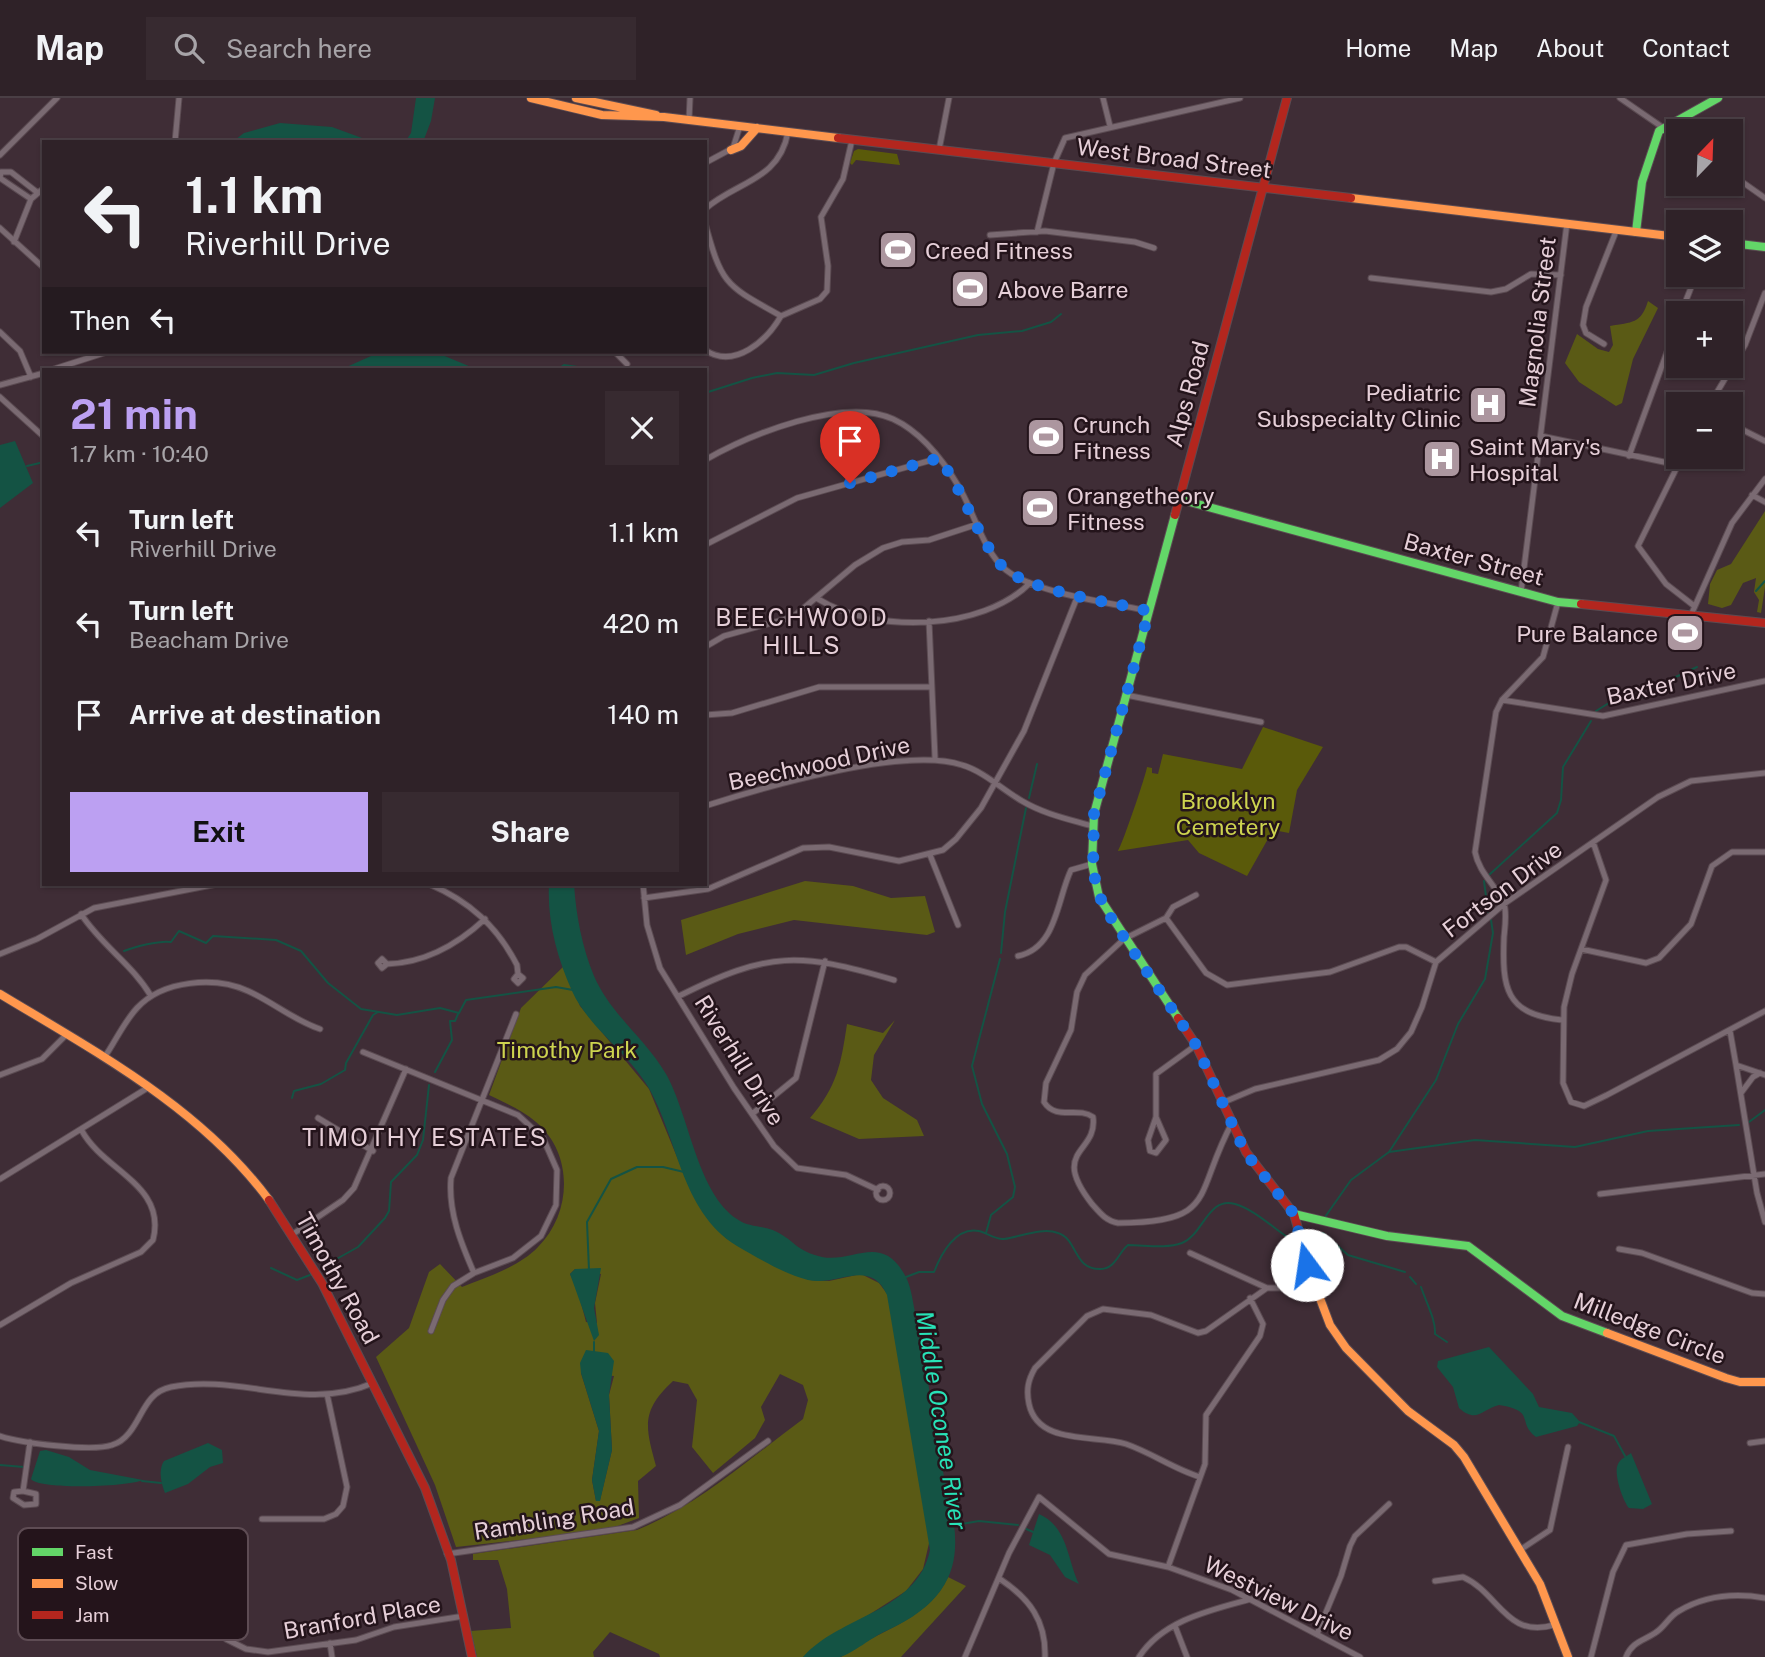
<!DOCTYPE html>
<html lang="en">
<head>
<meta charset="utf-8">
<style>
	body { margin:0; font-family:"Public Sans",sans-serif; background:#372a30; color:#f1f3f6; height:100vh; display:flex; flex-direction:column; font-size:26px; white-space:nowrap }
	* { box-sizing:border-box; margin:0 }
	p { font-size:23px; color:#a7a4a8 }
	.icon { flex:none; width:38px; height:38px; fill:none; stroke:currentColor; stroke-width:2; stroke-linecap:round; stroke-linejoin:round }
	.map { position:relative; flex:1; overflow:hidden }
	.details { position:absolute; left:42px; top:270px; width:665px; height:518px; display:flex; flex-direction:column; background:#2f2228; border-radius:0px; box-shadow:0 2px 5px #0004,0 0 0 2px #4a3f45 }
	.details>* { flex:none }
	.top-card { position:absolute; left:42px; top:42px; width:665px; height:214px; border-radius:0px; box-shadow:0 2px 5px #0004,0 0 0 2px #4a3f45; background:#2f2228; color:#f1f3f6; overflow:hidden }
	.needle { width:46px; rotate:23deg }
	.buttons { position:absolute; left:1666px; top:21px; display:grid; gap:14px }
	.buttons a { display:grid; place-items:center; width:77px; height:77px; border-radius:0px; background:#2f2228; box-shadow:0 2px 5px #0004,0 0 0 2px #4a3f45; font-size:35px }
	.pin { position:absolute; display:grid; place-items:center; width:60px; height:60px; color:#fff; margin:-72px -30px; border-radius:50% 50% 50% 0; rotate:-45deg; box-shadow:0 0 7px #0007 }
	.pin .icon { rotate:45deg }
	.me { position:absolute; width:77px; margin:-38px; rotate:346deg; stroke-linejoin:round; filter:drop-shadow(0 0 5px #0008) }
	.turn { display:flex; align-items:center; gap:24px; height:147px; padding:0 28px; font-size:32px }
	.turn .icon { width:91px; height:91px; stroke-width:2.5 }
	.turn b { display:block; font-size:49px; line-height:60px }
	.then { display:flex; align-items:center; height:66px; padding:0 28px; background:#0003; gap:14px; font-size:26px }
	.round { display:grid; place-items:center; flex:none; width:74px; height:74px; border-radius:0px; background:#372a30 }
	.head { display:flex; align-items:center; justify-content:space-between; height:119px; padding:0 28px }
	h1 { font-size:42px; font-weight:700; line-height:52px; color:#bca0f2 }
	.primary-button { display:flex; gap:14px; margin-top:auto; padding:14px 28px }
	.primary-button a { flex:1; height:80px; border-radius:0px; background:#bca0f2; color:#111; font-size:28px; font-weight:700; line-height:80px; text-align:center }
	.primary-button a+a { background:#372a30; color:#f1f3f6 }
	ul { padding:0; list-style:none }
	li { display:flex; align-items:center; gap:21px; height:91px; padding:0 28px }
	li div { flex:1 }
	li b { display:block; font-size:26px }
	li em { font-style:normal }
	header { display:flex; align-items:center; gap:42px; box-sizing:border-box; height:98px; padding:0 35px; background:#2f2228; border-bottom:2px solid #4a3f45 }
	header strong { font-size:33px }
	nav { display:flex; gap:38px; margin-inline-start:auto; font-size:24px }
	.search { width:490px; height:63px; background:#372a30; display:flex; align-items:center; gap:18px; box-sizing:border-box; padding:0 24px; border-radius:0px; color:#a7a4a8; font-size:26px }
	.map>svg:first-child { display:block }
</style>
</head>
<body>
<header>
<strong>Map</strong>
<div class="search"><svg class="icon" aria-label="search" viewBox="0 0 24 24"><circle cx="10" cy="10" r="6"/><path d="M15 15l6 6"/></svg>Search here</div>
<nav><a>Home</a><a>Map</a><a>About</a><a>Contact</a></nav>
</header>
<div class="map">
<svg width="1765" height="1559" viewBox="0 0 1765 1559">
	<rect width="100%" height="100%" fill="#3f2d36"/>
	<path fill="#5a5a0a" d="M858 51 897 56 900 67 856 62 852 67 850 65 854 53Z
		M1263 629 1323 649 1297 692 1289 735 1273 732 1247 778 1199 755 1188 742 1118 753C1123 745 1146 677 1147 669L1152 670V675L1158 676 1163 656 1242 671Z"/>
	<path fill="#5a5a15" fill-rule="evenodd" d="M1648 203 1658 210 1633 261 1622 305 1616 308 1579 284 1565 265 1577 236 1598 251 1609 254 1613 247 1610 228C1632 224 1641 226 1648 203Z
		M1765 413V489L1761 515 1757 514 1759 502 1754 494 1756 480 1743 485 1731 507 1722 510 1708 506 1710 486 1717 472 1731 466Z
		M805 783 853 788 891 800 925 798 935 834 927 837 794 822 738 836 686 857 681 822Z
		M564 868 580 908 649 991 691 1093 708 1121 726 1140 809 1182 829 1183 861 1176 879 1185 888 1197 930 1441 923 1471 906 1493 803 1559H660L659 1556 610 1534 593 1554 594 1559H477L471 1533 511 1530 507 1491 498 1462H473V1456L637 1432C699 1407 750 1360 803 1321L808 1302 803 1287 780 1276 761 1309 765 1322 755 1340 713 1375 692 1349 697 1302 688 1286 673 1283C641 1313 645 1328 656 1368L638 1383 639 1420 607 1432 456 1449 435 1387 376 1259 409 1230 429 1174 440 1166 462 1189C487 1179 519 1169 538 1149 572 1115 574 1056 536 1024 522 1012 505 1005 489 997L521 910ZM575 1171 601 1176 595 1205 597 1225 586 1224 578 1193 570 1176ZM581 1275 614 1278 609 1297 612 1352 600 1402 596 1403 592 1382 599 1333Z
		M895 922 874 957 871 982 883 1000 917 1022 924 1038 859 1041 810 1020C837 989 841 966 847 926L883 935Z
		M948 1479 966 1488 901 1559H841C876 1533 929 1522 948 1479Z"/>
	<path fill="#145344" d="M416 0H435L431 23 423 44H405L411 35Z
		M280 25 332 29 373 44H232L244 35Z
		M380 254H435L476 271H342Z
		M15 343 33 385 0 410V347Z
		M549 786H574C576 817 582 849 594 878 611 917 645 940 666 976 689 1016 697 1095 737 1121 749 1130 764 1127 777 1134 795 1143 796 1153 822 1159 852 1165 880 1136 903 1174 911 1186 912 1200 915 1214 923 1249 929 1282 932 1318 942 1406 999 1482 886 1533 872 1539 852 1556 840 1559 829 1559 814 1559 803 1559 840 1517 917 1514 930 1452L887 1197C870 1159 837 1189 808 1182 784 1176 758 1160 737 1148 679 1113 678 1035 645 984 624 952 588 928 572 893 557 859 547 823 549 786Z
		M601 1170 594 1210 599 1237 594 1243 570 1176 575 1171Z
		M1489 1249 1533 1296 1539 1309 1572 1315 1580 1324 1577 1328 1536 1339C1516 1324 1537 1313 1499 1307 1482 1311 1477 1326 1459 1310L1453 1289 1437 1269 1438 1263Z
		M586 1252 608 1255 614 1263 609 1297 612 1352 600 1403H596L592 1382 599 1333 581 1275 580 1265Z
		M208 1345 222 1352 223 1365 210 1369 188 1386 165 1395C161 1385 158 1372 164 1363Z
		M46 1352 69 1359 90 1372 143 1382C128 1389 38 1392 31 1381L40 1353Z
		M1631 1355 1652 1406 1643 1411 1629 1410C1623 1403 1613 1375 1618 1366 1620 1361 1627 1358 1631 1355Z
		M1039 1416C1068 1429 1067 1461 1079 1486L1065 1479 1050 1457 1029 1447Z"/>
	<g fill="none" stroke-linecap="round" stroke-linejoin="round">
		<path stroke="#145344" stroke-width="2" d="M558 271 564 267 591 271
			M705 295 752 280 777 275 814 277 854 265 978 237 1022 233 1051 224 1061 216
			M27 368 44 364
			M1756 493 1765 483
			M1596 613 1612 603 1650 598 1665 584 1697 569
			M1029 700 1037 666
			M1489 777 1557 715 1561 702 1563 669 1591 623
			M1484 783 1488 814
			M124 853C134 849 160 842 171 844L179 833 206 845 213 838 276 842 301 853 328 885 361 911 397 917 440 910 459 915 466 902 556 889 573 892
			M1001 855 1005 814 1026 710
			M435 974 452 942 450 923H455L458 916
			M292 1000 294 993 321 986 345 972 346 965 373 917 378 914
			M1749 1024 1765 1012
			M1389 1054 1475 1042 1575 1049 1648 1033 1739 1027
			M1325 1119 1351 1082 1389 1054 1436 982 1458 926 1485 881 1493 835 1491 822
			M986 1135 991 1117 1013 1099 1015 1089 1007 1056 982 1006 972 968 1000 861
			M1323 1135 1348 1157 1405 1174
			M1305 1141 1322 1135
			M324 1168 358 1149 385 1120 389 1113 391 1084 417 1057 423 1042 429 987
			M271 1170 297 1182 310 1177
			M589 1172 587 1124 611 1081 637 1069H663L684 1074
			M906 1179 919 1174H934C941 1156 956 1128 979 1133 987 1135 996 1142 1004 1141 1020 1139 1042 1129 1058 1135 1078 1141 1073 1172 1101 1171 1116 1170 1118 1155 1128 1147 1145 1147 1166 1151 1182 1145 1203 1137 1208 1098 1235 1106 1256 1112 1276 1133 1295 1144
			M1410 1179 1416 1186
			M1421 1189C1426 1204 1436 1222 1435 1236L1447 1244
			M594 1244V1253
			M1579 1324 1614 1338 1625 1358
			M0 1367 24 1369
			M142 1383 161 1385
			M956 1427 979 1423 1018 1427
			M1024 1430 1033 1434"/>
		<g stroke="#5b4b52" stroke-width="7">
			<path id="street" d="M1103 0 1110 28
				M1620 0 1678 40
				M689 22 690 0
				M175 44 179 0
				M939 52 949 0
				M0 57 57 0
				M705 65 733 50 740 28
				M1731 76 1765 100
				M31 101 0 80 1 74H11L38 95
				M705 111C737 83 779 83 788 34
				M705 125C722 188 726 187 781 218L820 201 827 193 828 168 821 119 843 81 852 42
				M0 130 44 170
				M1037 134 1054 65 1065 40 1240 0
				M990 137 1045 133 1135 144 1154 150
				M14 144 31 101 44 90
				M1371 180 1491 194 1506 191 1531 176 1561 177
				M1681 215 1696 177
				M0 234 20 253 31 279
				M1604 246 1586 235 1583 227 1586 209 1617 131
				M705 252C735 272 767 242 781 218
				M615 254 627 266
				M54 271 107 254
				M0 287 44 275
				M0 299 44 339
				M1710 306 1745 247 1765 195
				M1731 326 1765 343
				M1541 338 1678 367
				M1629 358 1678 224
				M1682 359 1638 448 1666 486 1693 507
				M705 362C749 337 843 298 893 321 921 334 943 362 959 389 974 414 983 453 1006 472 1034 495 1111 505 1149 513
				M1752 397 1765 404
				M705 447 797 400 939 360
				M1521 494 1567 125
				M818 501C875 536 982 533 1030 485
				M1558 504 1543 559 1502 602 1496 614 1475 754C1479 775 1496 787 1504 806 1507 815 1505 829 1504 839 1502 890 1505 916 1562 922
				M1691 517 1732 425 1765 381
				M929 523 935 660
				M705 549 724 538 793 519 855 467 883 450 902 444 929 442 978 426
				M1126 597 1261 624
				M1502 602 1603 618 1765 583
				M705 617 732 615 819 589H931
				M705 708C764 689 905 648 962 667 983 673 1003 692 1022 703 1044 716 1068 721 1092 728
				M1593 744 1606 782 1572 876 1564 909 1563 985 1571 1004 1584 1008 1607 997 1765 913
				M930 757 958 827
				M429 786C469 803 497 828 517 867L518 876 523 880 518 885 514 881 518 876
				M643 786 647 827 660 870 734 990 774 1048 797 1070 846 1077 878 1092
				M1196 797 1173 809 1166 820 1124 841 1085 877 1077 894 1071 932 1046 985 1044 1004C1056 1023 1078 1008 1093 1019 1098 1056 1049 1051 1092 1106 1100 1115 1106 1123 1118 1125 1219 1124 1193 1097 1232 1025
				M644 800 708 791 803 750 829 749 899 763 943 752 956 741 981 710 1024 633 1078 497
				M81 816C102 848 132 866 151 898
				M1166 820 1206 875 1227 887 1330 874 1399 849H1406L1436 864
				M1581 851 1646 865 1659 860 1691 826 1712 768 1732 754H1765
				M0 856 37 841 94 810 217 786
				M1018 858C1057 850 1057 801 1071 772L1092 766
				M387 866 382 870 378 865 382 861 387 866C424 865 458 846 485 821
				M679 898C769 853 799 854 894 882
				M1730 933 1736 967 1765 977
				M363 954 518 1017 543 1040 557 1072 556 1107 541 1138 513 1160 474 1175 453 1188 443 1202 431 1233
				M104 960C115 944 124 924 137 910 163 882 215 878 248 893 273 904 293 922 320 931
				M1736 967 1757 1095 1765 1124
				M0 977 42 961 66 937
				M1741 995 1753 979 1760 975
				M1224 1004 1255 991 1379 962 1397 951 1411 934 1422 909 1436 864 1504 806 1658 699 1691 683 1765 675
				M752 1016 796 980 825 863
				M1156 1019 1166 1042 1156 1055 1150 1053 1148 1042 1156 1019V976L1196 947
				M318 1020 373 1053
				M0 1081 149 989
				M876 1095a7 7 0 1 1 14 0a7 7 0 1 1-14 0Z
				M1600 1096 1765 1076
				M293 1136 343 1102 354 1090 406 971
				M1619 1151 1642 1155 1752 1195 1765 1196
				M1190 1155 1267 1190
				M474 1175C461 1145 448 1114 451 1080L516 916
				M0 1227 71 1185 141 1154 153 1142C167 1087 104 1073 82 1033
				M0 1338C21 1345 92 1354 112 1347 119 1345 125 1340 129 1335 143 1318 146 1294 171 1289 239 1275 304 1315 373 1285
				M1750 1345 1765 1343
				M1200 1379C1174 1371 1152 1355 1126 1346 1096 1336 1038 1348 1029 1306 1026 1292 1028 1282 1035 1270L1087 1218 1103 1211 1151 1217 1198 1235 1206 1233 1267 1190H1315
				M23 1393 36 1396V1406L24 1407 13 1400 14 1394 23 1393 30 1344
				M262 1421H324L336 1416 343 1408 347 1389 327 1296
				M1520 1452 1550 1432 1568 1349
				M447 1456 633 1429 680 1407 768 1343
				M1168 1469 1205 1366 1206 1317 1260 1238 1263 1226 1250 1200
				M1000 1481C1030 1501 1046 1523 1045 1559
				M1435 1483 1463 1479C1499 1495 1506 1541 1554 1527
				M1175 1528 1187 1559
				M1317 1536 1341 1478 1350 1448 1355 1438 1389 1406
				M226 1541 246 1551 268 1554 356 1542 394 1529 464 1518
				M330 1545 332 1559
				M965 1559 1009 1455 1039 1399 1109 1456 1168 1469 1232 1492 1360 1559
				M1139 1559C1163 1522 1211 1512 1251 1501
				M1591 1559 1613 1474 1626 1447 1687 1436 1731 1433
				M1626 1559C1632 1544 1643 1543 1655 1535 1665 1529 1669 1518 1679 1513 1706 1497 1736 1495 1765 1500"/>
		</g>
		<g stroke="#5b4b52" stroke-width="10">
			<path id="fast" d="M1636 134 1642 84 1659 33 1718 0
				M1731 145 1765 149
				M1179 401 1558 504 1581 506
				M1175 417 1094 716 1092 766 1099 799 1178 920
				M1294 1116 1387 1138 1468 1148 1562 1218 1607 1235"/>
		</g>
		<g stroke="#5b4b52" stroke-width="10">
			<path id="slow" d="M531 0 602 17 664 19 838 40
				M576 0 656 17
				M731 52 741 48 757 30
				M1351 100 1678 139
				M0 896C96 954 201 1010 269 1102
				M1310 1174 1330 1227 1346 1250 1408 1313 1454 1347 1464 1359 1540 1486 1568 1559
				M1607 1235 1726 1280 1740 1284H1765"/>
		</g>
		<g stroke="#5b4b52" stroke-width="10">
			<path id="jam" d="M838 40 1351 100
				M1175 417 1287 0
				M1581 506 1765 525
				M1178 920 1196 947 1246 1054 1294 1116 1310 1174
				M269 1102 322 1185 425 1390 451 1462 472 1559"/>
		</g>
		<use href="#street" stroke="#7a6a72" stroke-width="5"/>
		<use href="#fast" stroke="#63d668" stroke-width="8"/>
		<use href="#slow" stroke="#ff974d" stroke-width="8"/>
		<use href="#jam" stroke="#b3261e" stroke-width="8"/>
	</g>
	<g fill="none" stroke-linecap="round" stroke-linejoin="round">
		<path stroke="#1a73e8" stroke-width="12" stroke-dasharray="0 21.6" d="M850 385 939 360C963 392 978 440 1001 467 1024 493 1113 504 1149 513L1094 716 1093 774 1103 808 1196 947 1245 1054 1294 1116 1307 1167"/>
	</g>
	<defs>
		<g id="stadium-square" transform="scale(2.0125)"><rect x="-9" y="-9" width="18" height="18" rx="4" fill="#ac969f" stroke="#24141b"/><path d="M0-5a6.5 5 0 1 0 0 10a6.5 5 0 1 0 0-10ZM-3.5-1.8h7v3.6h-7Z" fill="#fff"/></g>
		<g id="hospital-square" transform="scale(2.0125)"><rect x="-9" y="-9" width="18" height="18" rx="4" fill="#ac969f" stroke="#24141b"/><path d="M-5-5h3v3.5h4V-5h3V5h-3V1.5h-4V5h-3Z" fill="#fff"/></g>
	</defs>
	<g fill-rule="evenodd">
		<use href="#stadium-square" x="898" y="152"/>
		<use href="#stadium-square" x="970" y="191"/>
		<use href="#hospital-square" x="1488" y="307"/>
		<use href="#stadium-square" x="1046" y="339"/>
		<use href="#hospital-square" x="1442" y="361"/>
		<use href="#stadium-square" x="1040" y="410"/>
		<use href="#stadium-square" x="1685" y="535"/>
	</g>
	<g text-anchor="middle" dominant-baseline="central" stroke-width="5" stroke-linejoin="round" paint-order="stroke">
		<g font-size="23" fill="#e6cfd8" stroke="#24141b">
			<text transform="translate(1174 60) rotate(7)">West Broad Street</text>
			<text transform="translate(1537 224) rotate(-83)">Magnolia Street</text>
			<text transform="translate(1187 296) rotate(-75)">Alps Road</text>
			<text transform="translate(1474 461) rotate(15)">Baxter Street</text>
			<text transform="translate(1671 585) rotate(-12)">Baxter Drive</text>
			<text transform="translate(819 665) rotate(-12)">Beechwood Drive</text>
			<text transform="translate(1502 791) rotate(-37)">Fortson Drive</text>
			<text transform="translate(740 962) rotate(58)">Riverhill Drive</text>
			<text transform="translate(338 1180) rotate(61)">Timothy Road</text>
			<text transform="translate(1650 1230) rotate(21)">Milledge Circle</text>
			<text transform="translate(554 1421) rotate(-9)">Rambling Road</text>
			<text transform="translate(1279 1500) rotate(26)">Westview Drive</text>
			<text transform="translate(362 1519) rotate(-10)">Branford Place</text>
		</g>
		<g font-size="23" fill="#e6cfd8" stroke="#24141b" text-anchor="start">
			<text x="925" y="152">Creed Fitness</text>
			<text x="997" y="191">Above Barre</text>
			<text x="1461" y="294" text-anchor="end">Pediatric<tspan x="1461" dy="26">Subspecialty Clinic</tspan></text>
			<text x="1073" y="326">Crunch<tspan x="1073" dy="26">Fitness</tspan></text>
			<text x="1469" y="348">Saint Mary's<tspan x="1469" dy="26">Hospital</tspan></text>
			<text x="1067" y="397">Orangetheory<tspan x="1067" dy="26">Fitness</tspan></text>
			<text x="1658" y="535" text-anchor="end">Pure Balance</text>
		</g>
		<g font-size="23" fill="#cdd34f" stroke="#24141b">
			<text x="1228" y="702">Brooklyn<tspan x="1228" dy="26">Cemetery</tspan></text>
			<text x="567" y="951">Timothy Park</text>
		</g>
		<g font-size="24" letter-spacing="2" fill="#e6cfd8" stroke="#24141b">
			<text x="802" y="519">BEECHWOOD<tspan x="802" dy="28">HILLS</tspan></text>
			<text x="425" y="1039">TIMOTHY ESTATES</text>
		</g>
		<g font-size="24" font-style="italic" fill="#28e2b7" stroke="#24141b">
			<text transform="translate(942 1322) rotate(81)">Middle Oconee River</text>
		</g>
	</g>
	<rect x="18" y="1430" width="230" height="112" rx="10" fill="#24141b" stroke="#5e4c54" stroke-width="2"/>
	<rect x="32" y="1450" width="31" height="8" fill="#63d668"/>
	<rect x="32" y="1481" width="31" height="9" fill="#ff974d"/>
	<rect x="32" y="1513" width="31" height="8" fill="#b3261e"/>
	<g font-size="19" fill="#e6cfd8">
		<text x="75" y="1461">Fast</text>
		<text x="75" y="1492">Slow</text>
		<text x="75" y="1524">Jam</text>
	</g>
</svg>
<div class="buttons">
<a><svg class="needle" viewBox="-14 -14 28 28"><path d="M0-13l5 13h-10z" fill="#e53935"/><path d="M0 13l5-13h-10z" fill="#a7a4a8"/></svg></a>
<a><svg class="icon" aria-label="layers" viewBox="0 0 24 24"><path d="M12 4l9 5-9 5-9-5zM3 14l9 5 9-5"/></svg></a>
<a>+</a>
<a>−</a>
</div>
<div class="pin" style="left:850px;top:385px;background:#d93025"><svg class="icon" aria-label="arrive" viewBox="0 0 24 24"><path d="M6 21V4h12l-3 4 3 4H6"/></svg></div>
<svg class="me" style="left:1307px;top:1167px" viewBox="-20 -20 40 40"><circle r="19" fill="#fff"/><path d="M0-13L10 11 0 6-10 11z" fill="#1a73e8"/></svg>
<div class="top-card">
<div class="turn"><svg class="icon" aria-label="left" viewBox="0 0 24 24"><path d="M17 20v-9H6M10 6l-5 5 5 5"/></svg><div><b>1.1 km</b>Riverhill Drive</div></div>
<div class="then">Then<svg class="icon" aria-label="left" viewBox="0 0 24 24"><path d="M17 20v-9H6M10 6l-5 5 5 5"/></svg></div>
</div>
<section class="details">
<div class="head"><div><h1>21 min</h1><p>1.7 km · 10:40</p></div><a class="round"><svg class="icon" aria-label="close" viewBox="0 0 24 24"><path d="M6 6l12 12M18 6L6 18"/></svg></a></div>
<ul>
<li><svg class="icon" aria-label="left" viewBox="0 0 24 24"><path d="M17 20v-9H6M10 6l-5 5 5 5"/></svg><div><b>Turn left</b><p>Riverhill Drive</p></div><em>1.1 km</em></li>
<li><svg class="icon" aria-label="left" viewBox="0 0 24 24"><path d="M17 20v-9H6M10 6l-5 5 5 5"/></svg><div><b>Turn left</b><p>Beacham Drive</p></div><em>420 m</em></li>
<li><svg class="icon" aria-label="arrive" viewBox="0 0 24 24"><path d="M6 21V4h12l-3 4 3 4H6"/></svg><div><b>Arrive at destination</b></div><em>140 m</em></li>
</ul>
<div class="primary-button"><a>Exit</a><a>Share</a></div>
</section>
</div>
</body>
</html>
